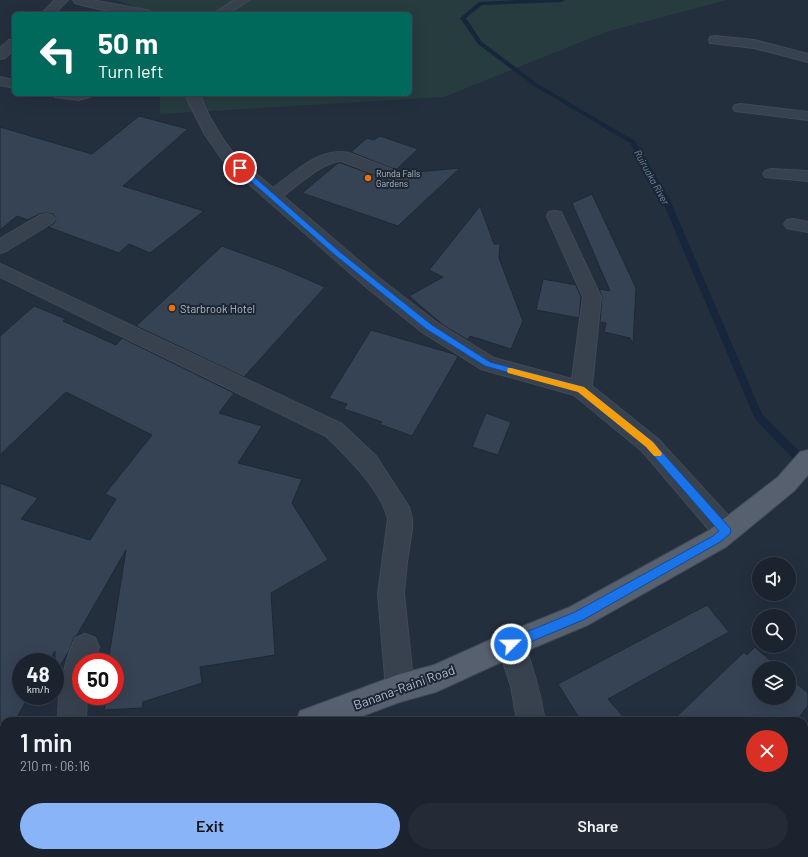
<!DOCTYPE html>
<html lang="en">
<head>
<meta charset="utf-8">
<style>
	body { margin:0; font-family:Barlow,sans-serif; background:#242b36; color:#f1f3f6; height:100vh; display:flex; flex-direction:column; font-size:15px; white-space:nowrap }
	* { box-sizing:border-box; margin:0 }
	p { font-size:13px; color:#a0a4aa }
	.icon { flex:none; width:22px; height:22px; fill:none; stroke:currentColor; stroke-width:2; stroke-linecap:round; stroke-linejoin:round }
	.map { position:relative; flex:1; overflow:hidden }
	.panel { position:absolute; left:0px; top:717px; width:808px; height:140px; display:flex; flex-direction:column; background:#1b232e; border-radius:12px 12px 0 0; box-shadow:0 4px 16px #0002,0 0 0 1px #39404a }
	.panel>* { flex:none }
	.hud { position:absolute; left:12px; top:12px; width:400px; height:84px; border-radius:6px; box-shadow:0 4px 16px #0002,0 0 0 1px #39404a; background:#00695c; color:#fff; overflow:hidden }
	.fabs { position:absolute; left:752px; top:557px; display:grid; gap:8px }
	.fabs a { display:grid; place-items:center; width:44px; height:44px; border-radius:50%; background:#1b232e; box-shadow:0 4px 16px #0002,0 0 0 1px #39404a; font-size:20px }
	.speed { position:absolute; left:12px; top:653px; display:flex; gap:8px; font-size:20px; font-weight:700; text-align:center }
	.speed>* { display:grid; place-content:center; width:52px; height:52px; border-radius:50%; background:#1b232e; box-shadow:0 4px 16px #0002,0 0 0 1px #39404a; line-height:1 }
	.speed small { font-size:10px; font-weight:400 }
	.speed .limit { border:6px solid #d22; background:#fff; color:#111 }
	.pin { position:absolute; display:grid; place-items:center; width:34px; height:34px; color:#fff; margin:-17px; border:2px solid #fff; border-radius:50%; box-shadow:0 1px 4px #0007 }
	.me { position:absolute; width:44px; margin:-22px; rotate:67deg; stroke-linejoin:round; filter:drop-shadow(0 0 3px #0008) }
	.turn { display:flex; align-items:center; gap:14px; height:84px; padding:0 20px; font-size:18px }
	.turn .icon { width:52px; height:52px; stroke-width:2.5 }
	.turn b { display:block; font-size:28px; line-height:34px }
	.round { display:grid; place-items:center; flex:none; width:42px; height:42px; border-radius:21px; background:#242b36 }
	.overview { display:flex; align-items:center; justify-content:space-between; height:68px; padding:0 20px }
	h1 { font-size:24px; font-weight:600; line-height:30px }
	.button { display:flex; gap:8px; margin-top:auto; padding:8px 20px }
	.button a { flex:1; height:46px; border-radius:24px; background:#8ab4f8; color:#111; font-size:16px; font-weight:600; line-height:46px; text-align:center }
	.button a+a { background:#242b36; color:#f1f3f6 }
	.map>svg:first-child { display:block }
</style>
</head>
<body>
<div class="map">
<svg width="808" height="857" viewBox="0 0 808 857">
	<rect width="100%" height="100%" fill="#242f3e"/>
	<path fill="#263c3f" d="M116 0H727L606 32 444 97 160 114V94H410V14H154Z"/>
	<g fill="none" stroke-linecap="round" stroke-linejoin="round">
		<path fill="#17263c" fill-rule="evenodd" d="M518 0H565L562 2 482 5 466 18 482 42 538 84 635 141 670 200 762 414 808 460V471L804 470 755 419 662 200 630 143 534 86 478 44 460 18 479 2Z
			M808 804V822L804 824V806Z
			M767 853H783L782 857H766Z"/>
	</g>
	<path fill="#364354" stroke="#1f2835" d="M139 116 188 129 123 186 204 211 150 253 129 244 119 253 48 227 53 224 56 219 53 214 46 213 39 214 28 220 17 216 0 230V127L92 154Z
		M380 136 418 149 396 170 351 152 367 138 374 140Z
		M338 163H341L399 184 406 182 409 179 405 173 460 168 398 226 302 193Z
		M592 194 636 288 633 344 630 338 604 332 606 323 600 322 602 297 599 289 610 291 572 203Z
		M480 206 494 244H500L499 258 523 321 511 349 470 336 468 340 443 325 409 296 443 277 429 270Z
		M222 246 279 267 325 287 244 377 136 326Z
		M543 279 576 285 581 297 579 318 536 310Z
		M34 306 66 319 63 321 116 345 122 338 234 393 219 413 262 426 238 463 302 479 292 503 328 560 271 593 275 655 200 667 202 683 143 702 142 708 104 710 107 696H115V662H108L126 550 77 635 74 637 69 651 55 674V651L49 662H21V696H29L15 721H4V740L0 747V483L38 498 21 519 90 540 116 499 105 494 152 435 66 392 0 455V336Z
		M371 330 454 354 458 357 412 436 379 424 382 422 344 409 347 404 329 398Z
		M486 413 511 422 498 455 472 447Z
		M707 605 729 632 608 699 627 721H581L558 684Z
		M755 647 779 668H759V698H789V677L808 693V706L796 721H672L744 652 747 655Z"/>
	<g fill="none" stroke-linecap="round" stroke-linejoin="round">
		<g stroke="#414a57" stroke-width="2">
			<path id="minor" d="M55 0H68L54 14H41Z
				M73 0H92L146 10 150 11 152 14C123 14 103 11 75 3Z
				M234 0H249L228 14H213Z
				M715 36 754 40 808 54V62L754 48 710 43 709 40 710 37Z
				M14 39V50L5 58 0 59V48L9 40Z
				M0 77 14 80V88L0 85Z
				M53 94H92L90 97 78 100 55 97Z
				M186 94H200C206 113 222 140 235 155 246 167 261 177 273 188 294 173 321 146 349 153L406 175 408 178 406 181 400 183 341 161C322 162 299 184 283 196L379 278 436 322 494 358 572 379 583 297 547 216 549 212 555 211 561 212 601 297 592 386 658 439 735 523 738 531 735 539 726 542 717 539 642 451 574 395 481 369 422 332 365 286 224 162 204 133 188 101Z
				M740 104 808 112V120L735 111 733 108 735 105Z
				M771 169 808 171V181L765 177 763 174 765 171Z
				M46 214 52 215 55 219 52 223 6 251 0 253V239L40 215Z
				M793 219 808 222V232L787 228 784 224 787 220Z
				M0 264 342 424 376 456 409 507 412 519V529L407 562 404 594 414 688 410 698 400 702 390 698 386 688 378 594 388 519C381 489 348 458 326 436L0 277Z
				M511 631 521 635C532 663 540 691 545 721H517L511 686 497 644 501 635Z
				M85 634 95 638 99 647 94 662H81V696H87L86 721H58C58 692 64 664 75 638Z"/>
		</g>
		<g stroke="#414a57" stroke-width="2">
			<path id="major" d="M808 450V475L794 491 726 547 588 625 521 653 436 692 400 702 349 721H296L300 711 400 674 434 665 501 635 570 607 708 531 778 477 800 452Z
				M4 805V837L0 838V806Z"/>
		</g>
		<use href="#minor" fill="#38414e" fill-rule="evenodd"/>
		<use href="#major" fill="#56606e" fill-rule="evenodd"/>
	</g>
	<path fill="#1a73e8" stroke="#114b97" d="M238 167H243L340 252 432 325 490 362 584 387 653 442 730 528 731 531 730 534 720 542 583 620 511 650 507 648 506 644 507 640 575 612 713 536 719 531 646 447 578 392 485 366 426 329 335 255 238 170Z"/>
	<path fill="#f59e0b" d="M508 368H511L584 387 653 442 662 453 661 456H654L646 447 578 392 508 373 507 371Z"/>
	<g fill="#e8710a" stroke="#1d2633" stroke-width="1.5">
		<circle cx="368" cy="178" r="4"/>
		<circle cx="172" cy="308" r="4"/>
	</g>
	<g text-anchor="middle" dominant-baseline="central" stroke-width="4" stroke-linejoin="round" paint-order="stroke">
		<g font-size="9" fill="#b4bcc9" stroke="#1d2633" text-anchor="start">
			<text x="376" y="173">Runda Falls<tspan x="376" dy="10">Gardens</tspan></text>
		</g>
		<g font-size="10" font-style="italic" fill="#6d86a8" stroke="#1d2633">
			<text transform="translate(652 177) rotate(61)">Ruiruaka River</text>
		</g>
		<g font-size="11" fill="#b4bcc9" stroke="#1d2633" text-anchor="start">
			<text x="180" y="308">Starbrook Hotel</text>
		</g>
		<g font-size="13" fill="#b4bcc9" stroke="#1d2633">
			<text transform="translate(404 687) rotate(-20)">Banana-Raini Road</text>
		</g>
	</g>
</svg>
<div class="fabs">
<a><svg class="icon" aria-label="sound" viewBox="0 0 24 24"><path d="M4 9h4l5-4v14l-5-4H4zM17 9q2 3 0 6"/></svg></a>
<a><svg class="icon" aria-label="search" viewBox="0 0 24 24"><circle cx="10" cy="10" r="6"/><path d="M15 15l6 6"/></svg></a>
<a><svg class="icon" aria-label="layers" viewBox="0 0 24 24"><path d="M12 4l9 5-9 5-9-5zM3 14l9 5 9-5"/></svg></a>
</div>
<div class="speed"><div>48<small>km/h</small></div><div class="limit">50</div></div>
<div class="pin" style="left:240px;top:168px;background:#d93025"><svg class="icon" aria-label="arrive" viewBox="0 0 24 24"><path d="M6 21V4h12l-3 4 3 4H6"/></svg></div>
<svg class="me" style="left:511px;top:644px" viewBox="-20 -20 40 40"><circle r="17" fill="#1a73e8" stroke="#fff" stroke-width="3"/><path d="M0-11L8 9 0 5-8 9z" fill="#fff"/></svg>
<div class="hud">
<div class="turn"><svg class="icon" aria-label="left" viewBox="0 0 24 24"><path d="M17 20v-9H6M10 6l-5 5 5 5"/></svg><div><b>50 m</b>Turn left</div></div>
</div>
<section class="panel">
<div class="overview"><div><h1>1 min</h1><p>210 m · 06:16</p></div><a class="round" style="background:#d93025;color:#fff"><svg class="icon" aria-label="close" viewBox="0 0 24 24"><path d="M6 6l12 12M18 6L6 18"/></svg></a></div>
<div class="button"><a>Exit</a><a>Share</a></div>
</section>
</div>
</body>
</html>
